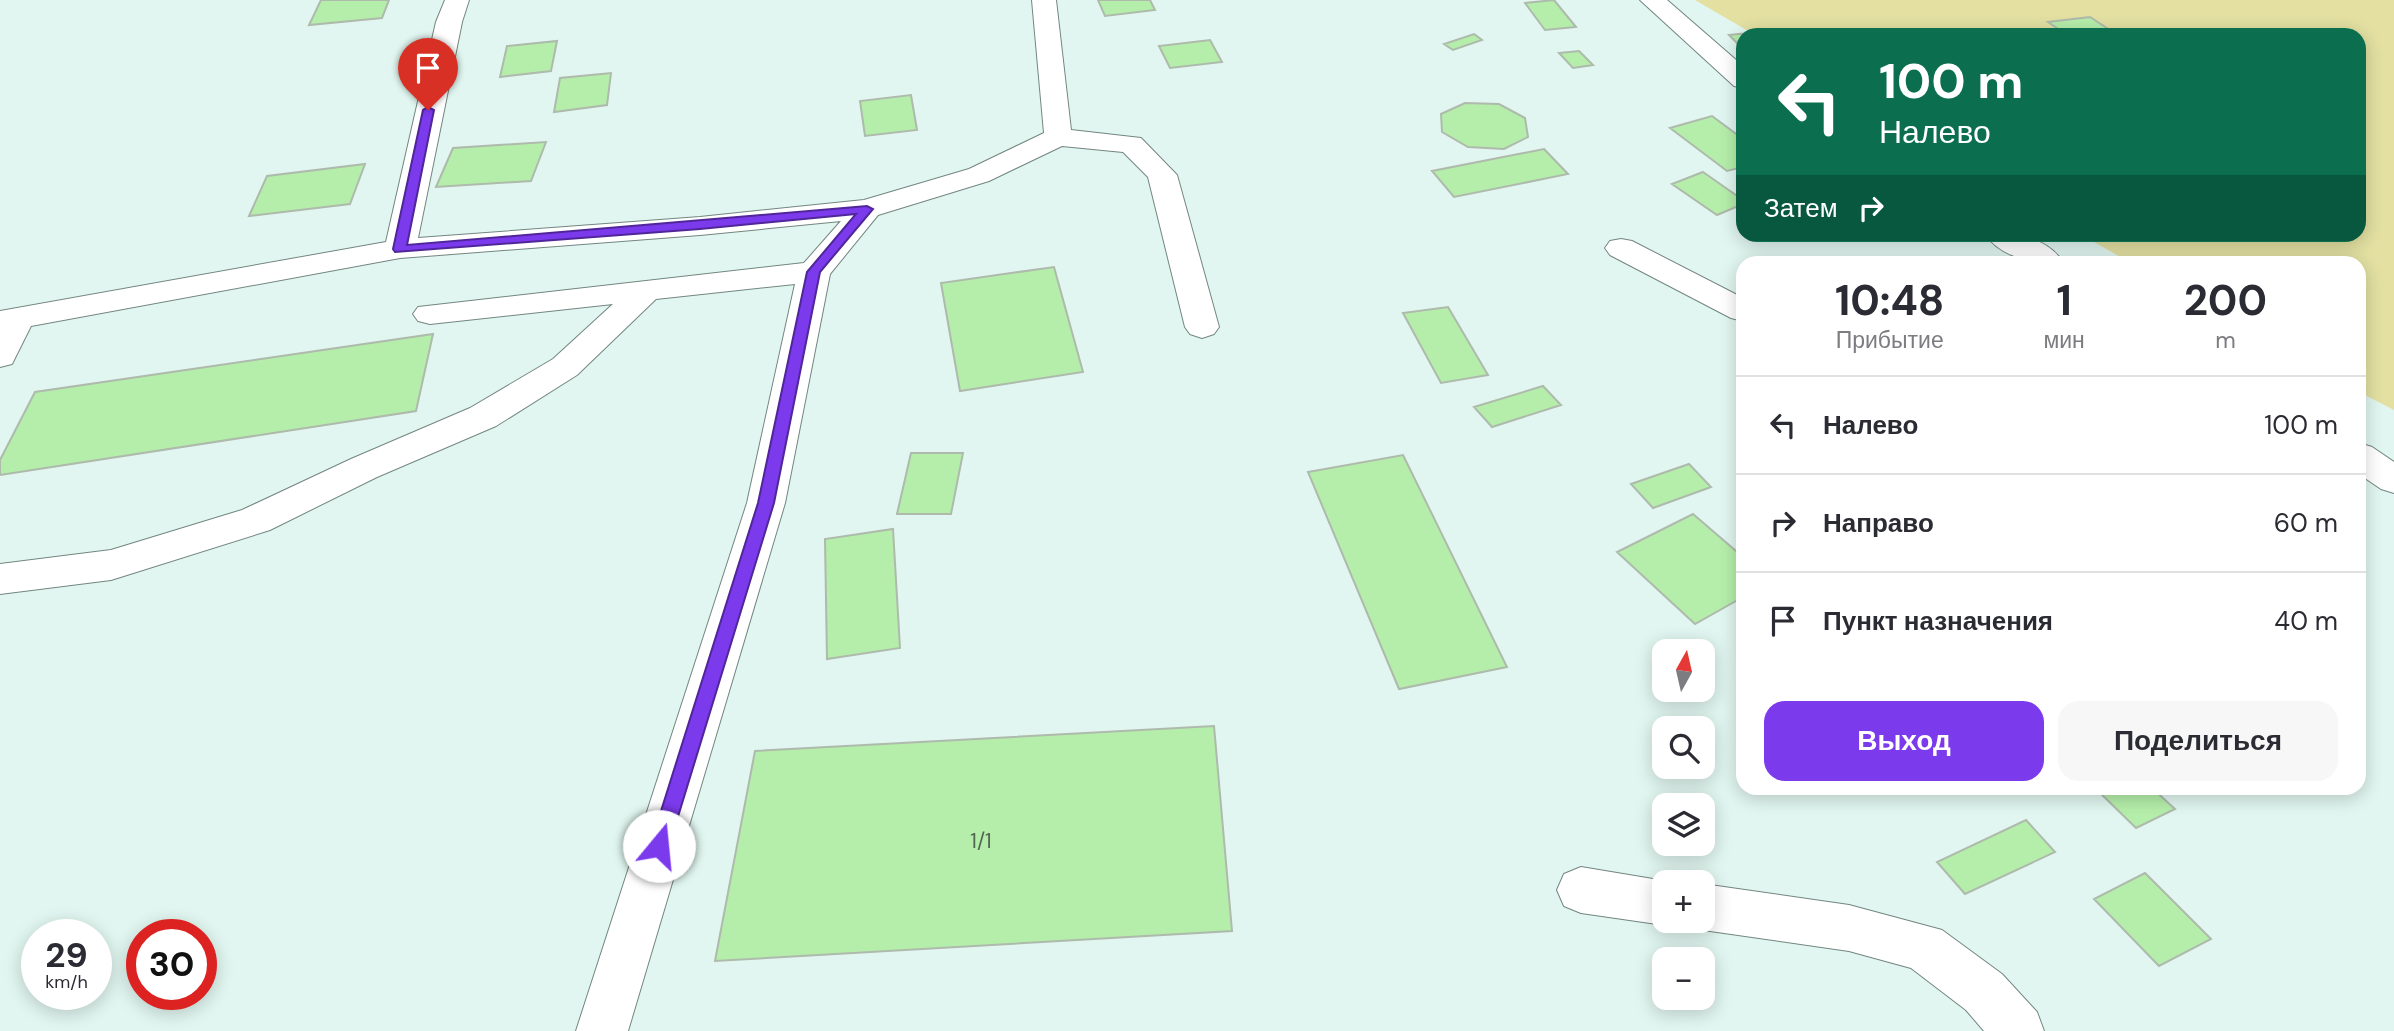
<!DOCTYPE html>
<html lang="ru">
<head>
<meta charset="utf-8">
<style>
	body { margin:0; font-family:"DM Sans",sans-serif; background:#f7f7f7; color:#2b2b33; height:100vh; display:flex; flex-direction:column; font-size:26px; white-space:nowrap }
	* { box-sizing:border-box; margin:0 }
	p { font-size:23px; color:#7c7c81 }
	.icon { flex:none; width:38px; height:38px; fill:none; stroke:currentColor; stroke-width:2; stroke-linecap:round; stroke-linejoin:round }
	.map { position:relative; flex:1; overflow:hidden }
	.panel { position:absolute; left:1736px; top:256px; width:630px; height:539px; display:flex; flex-direction:column; background:#fff; border-radius:21px; box-shadow:0 4px 18px #0003 }
	.panel>* { flex:none }
	.top-card { position:absolute; left:1736px; top:28px; width:630px; height:214px; border-radius:21px; box-shadow:0 4px 18px #0003; background:#0b6e4f; color:#fff; overflow:hidden }
	.needle { width:46px; rotate:8deg }
	.buttons { position:absolute; left:1652px; top:639px; display:grid; gap:14px }
	.buttons a { display:grid; place-items:center; width:63px; height:63px; border-radius:14px; background:#fff; box-shadow:0 4px 18px #0003; font-size:35px }
	.speed { position:absolute; left:21px; top:919px; display:flex; gap:14px; font-size:35px; font-weight:700; text-align:center }
	.speed>* { display:grid; place-content:center; width:91px; height:91px; border-radius:50%; background:#fff; box-shadow:0 4px 18px #0003; line-height:1 }
	.speed small { font-size:18px; font-weight:400 }
	.speed .limit { border:10px solid #d22; background:#fff; color:#111 }
	.pin { position:absolute; display:grid; place-items:center; width:60px; height:60px; color:#fff; margin:-72px -30px; border-radius:50% 50% 50% 0; rotate:-45deg; box-shadow:0 0 7px #0007 }
	.pin .icon { rotate:45deg }
	.me { position:absolute; width:77px; margin:-38px; rotate:17deg; stroke-linejoin:round; filter:drop-shadow(0 0 5px #0008) }
	.turn { display:flex; align-items:center; gap:24px; height:147px; padding:0 28px; font-size:32px }
	.turn .icon { width:91px; height:91px; stroke-width:2.5 }
	.turn b { display:block; font-size:49px; line-height:60px }
	.then { display:flex; align-items:center; height:66px; padding:0 28px; background:#0003; gap:14px; font-size:26px }
	.eta { display:flex; justify-content:space-evenly; align-items:center; height:119px; text-align:center }
	.eta b { font-size:42px; font-weight:700; line-height:49px }
	.primary-button { display:flex; gap:14px; margin-top:auto; padding:14px 28px }
	.primary-button a { flex:1; height:80px; border-radius:21px; background:#7c3aed; color:#fff; font-size:28px; font-weight:700; line-height:80px; text-align:center }
	.primary-button a+a { background:#f7f7f7; color:#2b2b33 }
	ul { padding:0; list-style:none }
	li { display:flex; align-items:center; gap:21px; height:98px; padding:0 28px; border-top:2px solid #e1e1e2 }
	li div { flex:1 }
	li b { display:block; font-size:26px }
	li em { font-style:normal }
	.map>svg:first-child { display:block }
</style>
</head>
<body>
<div class="map">
<svg width="2394" height="1031" viewBox="0 0 2394 1031">
	<rect width="100%" height="100%" fill="#e1f6f0"/>
	<path fill="#e3e0a2" d="M1695 0H2394V410L2359 392V262H2129L2082 235 2359 234V35H1755Z"/>
	<path fill="#b5eeaa" stroke="#aebaac" stroke-width="2" d="M321 0H389L382 18 309 25Z
		M1098 0H1150L1155 10 1105 16Z
		M1554 0 1576 27 1545 30 1525 3Z
		M2090 17 2116 34 2067 35 2048 22Z
		M1757 32 1760 35H1743V49L1729 35Z
		M1474 34 1482 40 1453 50 1444 44Z
		M1210 40 1222 62 1170 68 1159 46Z
		M557 41 551 71 500 77 507 46Z
		M1579 51 1593 65 1573 68 1559 53Z
		M611 73 607 105 554 112 560 78Z
		M911 95 917 130 865 136 860 101Z
		M1465 103 1499 104 1525 118 1528 137 1504 149 1468 147 1442 132 1441 114Z
		M1712 116 1743 139V167L1727 171 1670 128Z
		M546 142 531 181 436 187 453 148Z
		M1544 149 1568 174 1454 197 1432 171Z
		M365 164 350 204 249 216 267 176Z
		M1703 172 1743 200V204L1717 215 1672 184Z
		M1054 267 1083 372 960 391 941 283Z
		M1448 307 1488 375 1441 383 1403 313Z
		M433 334 416 411 0 475V460L35 392Z
		M1543 386 1561 405 1492 427 1474 407Z
		M911 453H963L951 514H897Z
		M1403 455 1507 667 1399 689 1308 472Z
		M1689 464 1711 487 1653 508 1631 484Z
		M1693 514 1743 557V597L1695 624 1617 552Z
		M893 529 900 648 827 659 825 539Z
		M1214 726 1232 931 715 961 755 751Z
		M2095 788H2152L2175 809 2136 828Z
		M2026 820 2055 852 1965 894 1937 862Z
		M2145 873 2211 939 2159 966 2094 899Z"/>
	<g fill="none" stroke-linecap="round" stroke-linejoin="round">
		<g stroke="#738680" stroke-width="2">
			<path id="minor" d="M445 0H469L462 22 418 238 700 217 864 200 969 169 1044 133 1032 0H1056L1071 130 1141 138 1177 175 1219 327 1214 334 1202 338 1190 334 1185 327 1148 177 1123 152 1062 146 989 181 878 215 830 274 785 503 628 1031H576L747 503 795 284 656 299 577 375 496 426 377 477 270 530 111 580 0 594V564L111 550 242 510 351 459 470 408 553 359 613 304 430 324 418 321 413 314 418 307 804 263 841 221 700 235 400 258 31 326 12 364 0 367V311L386 242 436 22Z
				M1640 0H1667L1743 66V88L1734 86Z
				M1985 234C2013 234 2045 235 2063 262 2036 264 2002 259 1985 234Z
				M1621 239 1632 241 1743 298V321L1731 318 1610 255 1605 248 1610 241Z
				M2359 443 2372 447 2394 462V493L2381 489 2359 474Z
				M1581 867 1671 882H1664V920H1675L1664 925 1581 913 1564 906 1557 890 1564 874Z
				M1703 884 1849 905 1942 930 2002 974 2037 1012 2044 1031H1984L1966 1010 1911 968 1849 951 1703 930 1686 923 1684 920H1703Z"/>
		</g>
		<use href="#minor" fill="#fff" fill-rule="evenodd"/>
	</g>
	<path fill="#7c3aed" stroke="#51269a" stroke-width="2" d="M428 107 434 110 407 245 867 206 873 209 820 272 774 503 669 846 666 853 659 855 652 853 650 846 758 503 807 272 856 214 700 229 395 252 393 249 423 110Z"/>
	<g text-anchor="middle" dominant-baseline="central" stroke-width="6" stroke-linejoin="round" paint-order="stroke">
		<g font-size="21" fill="#516653">
			<text x="981" y="841">1/1</text>
		</g>
	</g>
</svg>
<div class="buttons">
<a><svg class="needle" viewBox="-14 -14 28 28"><path d="M0-13l5 13h-10z" fill="#e53935"/><path d="M0 13l5-13h-10z" fill="#7c7c81"/></svg></a>
<a><svg class="icon" aria-label="search" viewBox="0 0 24 24"><circle cx="10" cy="10" r="6"/><path d="M15 15l6 6"/></svg></a>
<a><svg class="icon" aria-label="layers" viewBox="0 0 24 24"><path d="M12 4l9 5-9 5-9-5zM3 14l9 5 9-5"/></svg></a>
<a>+</a>
<a>−</a>
</div>
<div class="speed"><div>29<small>km/h</small></div><div class="limit">30</div></div>
<div class="pin" style="left:428px;top:110px;background:#d93025"><svg class="icon" aria-label="arrive" viewBox="0 0 24 24"><path d="M6 21V4h12l-3 4 3 4H6"/></svg></div>
<svg class="me" style="left:659px;top:846px" viewBox="-20 -20 40 40"><circle r="19" fill="#fff"/><path d="M0-13L10 11 0 6-10 11z" fill="#7c3aed"/></svg>
<div class="top-card">
<div class="turn"><svg class="icon" aria-label="left" viewBox="0 0 24 24"><path d="M17 20v-9H6M10 6l-5 5 5 5"/></svg><div><b>100 m</b>Налево</div></div>
<div class="then">Затем<svg class="icon" aria-label="right" viewBox="0 0 24 24"><path d="M7 20v-9h11M14 6l5 5-5 5"/></svg></div>
</div>
<section class="panel">
<div class="eta">
<div><b>10:48</b><p>Прибытие</p></div>
<div><b>1</b><p>мин</p></div>
<div><b>200</b><p>m</p></div>
</div>
<ul>
<li><svg class="icon" aria-label="left" viewBox="0 0 24 24"><path d="M17 20v-9H6M10 6l-5 5 5 5"/></svg><div><b>Налево</b></div><em>100 m</em></li>
<li><svg class="icon" aria-label="right" viewBox="0 0 24 24"><path d="M7 20v-9h11M14 6l5 5-5 5"/></svg><div><b>Направо</b></div><em>60 m</em></li>
<li><svg class="icon" aria-label="arrive" viewBox="0 0 24 24"><path d="M6 21V4h12l-3 4 3 4H6"/></svg><div><b>Пункт назначения</b></div><em>40 m</em></li>
</ul>
<div class="primary-button"><a>Выход</a><a>Поделиться</a></div>
</section>
</div>
</body>
</html>
